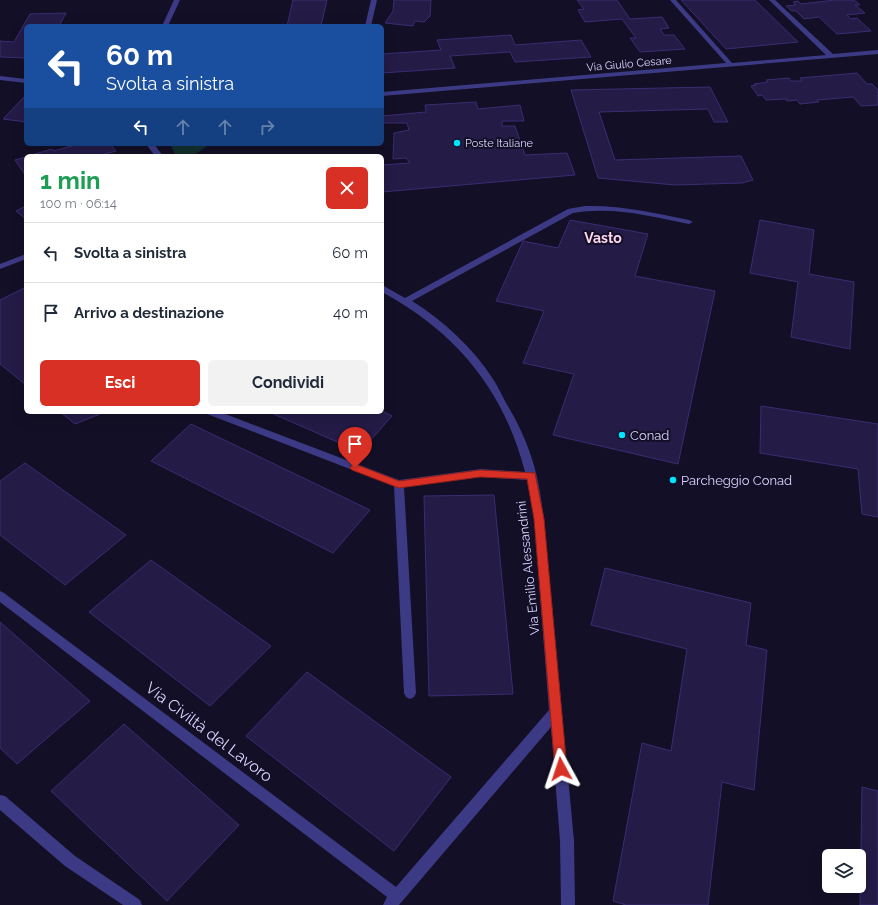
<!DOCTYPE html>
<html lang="it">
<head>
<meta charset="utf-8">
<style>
	body { margin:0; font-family:Raleway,sans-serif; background:#f2f2f3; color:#1f2937; height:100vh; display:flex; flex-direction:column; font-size:15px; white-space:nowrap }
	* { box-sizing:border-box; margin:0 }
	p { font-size:13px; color:#747a83 }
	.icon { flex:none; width:22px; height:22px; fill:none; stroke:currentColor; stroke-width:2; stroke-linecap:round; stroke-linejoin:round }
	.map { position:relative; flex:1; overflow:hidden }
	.details { position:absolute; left:24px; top:154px; width:360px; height:260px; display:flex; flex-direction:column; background:#fff; border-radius:6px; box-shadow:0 4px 16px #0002 }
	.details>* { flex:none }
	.banner { position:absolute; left:24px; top:24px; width:360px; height:122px; border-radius:6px; box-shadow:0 4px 16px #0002; background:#1a4fa0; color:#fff; overflow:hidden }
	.controls { position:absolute; left:822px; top:849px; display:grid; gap:8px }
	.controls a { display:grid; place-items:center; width:44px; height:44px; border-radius:6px; background:#fff; box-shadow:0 4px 16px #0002; font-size:20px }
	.pin { position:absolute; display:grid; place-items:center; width:34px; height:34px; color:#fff; margin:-41px -17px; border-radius:50% 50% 50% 0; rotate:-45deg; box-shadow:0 0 4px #0007 }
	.pin .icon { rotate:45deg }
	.me { position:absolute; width:44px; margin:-22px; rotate:355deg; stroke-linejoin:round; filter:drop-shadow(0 0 3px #0008) }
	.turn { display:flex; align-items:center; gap:14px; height:84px; padding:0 16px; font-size:18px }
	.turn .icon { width:52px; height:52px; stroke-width:2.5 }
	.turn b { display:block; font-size:28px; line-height:34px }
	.lanes { display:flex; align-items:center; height:38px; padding:0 16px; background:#0003; justify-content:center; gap:20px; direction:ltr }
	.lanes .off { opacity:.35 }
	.round { display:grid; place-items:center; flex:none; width:42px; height:42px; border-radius:6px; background:#f2f2f3 }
	.overview { display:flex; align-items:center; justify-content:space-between; height:68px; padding:0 16px }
	h1 { font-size:24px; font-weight:700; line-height:30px; color:#1e9e55 }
	.cta { display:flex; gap:8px; margin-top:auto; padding:8px 16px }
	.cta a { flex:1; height:46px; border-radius:6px; background:#d93025; color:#fff; font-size:16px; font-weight:700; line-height:46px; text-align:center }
	.cta a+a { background:#f2f2f3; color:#1f2937 }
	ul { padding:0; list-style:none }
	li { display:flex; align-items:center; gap:12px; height:60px; padding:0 16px; border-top:1px solid #e0e1e3 }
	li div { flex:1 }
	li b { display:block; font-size:15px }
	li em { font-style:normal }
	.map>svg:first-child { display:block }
</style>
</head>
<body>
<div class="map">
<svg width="878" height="905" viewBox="0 0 878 905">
	<rect width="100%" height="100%" fill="#130f26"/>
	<path fill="#12302f" d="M170 144H210L193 156H176Z"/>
	<path fill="#241b47" stroke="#3b2d73" d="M293 0H327L321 26H287Z
		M394 0H431L430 16 424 22 415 21 413 26 385 23 393 11Z
		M577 0H617L630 19 662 17 669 28 660 29 664 35H674L685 49 640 52 630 38H636L622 19 585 22 578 10 584 9Z
		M681 0H755L798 42 726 49Z
		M835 0H854L860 5H855L865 13 847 15 851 19 857 18 871 31 837 34 819 17 804 19 796 11H792L786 6 796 5 793 2 798 1 801 4Z
		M66 13 59 26H26V58L0 57V41L14 42 30 14Z
		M511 35 515 45 581 40 591 57 515 62 510 52 450 56 455 68 382 73V54L441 50 437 40Z
		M857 73 867 84H872L878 90V105L861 106 853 97 817 100 819 102 800 104 797 100 787 101 786 99 766 100 762 95 758 96 751 86 756 85 754 84 768 82 766 80 789 78 791 81H802L800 78Z
		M710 87 728 122H714L708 109 599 112 615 160 741 156 753 180 742 183 675 185 598 178 571 90Z
		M26 95V122L3 119Z
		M476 102 478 109 520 105 524 121H502V126H515L525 155 567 153 575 175 382 192V165L410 163 406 158 393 159 394 133 409 130 407 123H383L382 116 426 112 425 105Z
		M74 144H110L116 151 98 156H28L52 149 54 151 75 145Z
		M26 157V176L15 160Z
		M26 206V219L16 211Z
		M570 220 648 234 635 276 715 291 678 464 553 435 574 374 523 363 544 311 496 301 523 241 558 248Z
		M760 220 814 230 809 274 854 282 850 349 791 337 798 282 750 273Z
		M26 287V385L0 364V300Z
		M761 406 878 424V517L862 514 858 469 760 453Z
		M382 411 392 416 360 452 269 412Z
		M60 412H105L75 424Z
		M191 424 370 510 333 553 151 461Z
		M25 463 126 535 65 585 0 535V481Z
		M494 495 513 694 429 696 424 496Z
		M151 560 271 646 210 706 89 612Z
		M605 568 751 603 746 645 767 650 754 790 722 782 708 905H626L613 901 642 743 671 751 687 649 591 625Z
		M0 622 90 701 17 764 0 748Z
		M307 672 451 777 394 851 246 736Z
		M124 724 239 825 167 901 51 791Z
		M862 787 878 791V905H860Z"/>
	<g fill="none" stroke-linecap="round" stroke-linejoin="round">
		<path fill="#3d3a85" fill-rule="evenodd" d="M174 0H180L168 26H162Z
			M371 0H377L371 26H365Z
			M670 0H676L732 63 826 55 769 0H775L833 54 878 50V54L382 96V92L726 63Z
			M0 76 26 79V83L0 80Z
			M146 144H154L163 156H155Z
			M585 206C621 205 654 213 689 220L693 222 689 224C651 216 612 206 573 213L412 301C444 321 473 348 493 379 498 387 502 395 506 403 520 426 531 451 537 477 540 491 542 505 544 519L574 841 575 905H561L560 841 551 727 399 905H383L387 897 0 602V591L4 593 396 887 549 710 534 519 527 480 481 477 404 487 416 693 414 697 410 699 406 697 404 693 394 486 207 414 205 412H220L399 480 481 469 525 472C504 390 456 332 382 292V285L405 298 568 209Z
			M26 254V259L0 269V264Z
			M0 795 5 796 75 856 140 900 142 905H123L65 866 0 810Z"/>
	</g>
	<path fill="#d93025" stroke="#8d1f18" d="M355 464 399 481 480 470 535 473 544 519 567 769 565 773 561 775 557 773 555 769 534 519 527 479 480 477 399 488 352 470 350 468 352 465Z"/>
	<g fill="#00e5ff" stroke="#130f26" stroke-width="1.5">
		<circle cx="457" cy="143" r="4"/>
		<circle cx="622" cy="435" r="4"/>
		<circle cx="673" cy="480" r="4"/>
	</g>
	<g text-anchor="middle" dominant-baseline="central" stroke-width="4" stroke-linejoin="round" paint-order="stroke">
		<g font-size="11" fill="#d9d4ff" stroke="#130f26">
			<text transform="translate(629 64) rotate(-5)">Via Giulio Cesare</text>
		</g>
		<g font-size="11" fill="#d9d4ff" stroke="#130f26" text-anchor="start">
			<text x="465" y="143">Poste Italiane</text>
		</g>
		<g font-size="13" fill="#d9d4ff" stroke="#130f26" text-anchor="start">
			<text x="630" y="435">Conad</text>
			<text x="681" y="480">Parcheggio Conad</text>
		</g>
		<g font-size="13" fill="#d9d4ff" stroke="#130f26">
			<text transform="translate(528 568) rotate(-96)">Via Emilio Alessandrini</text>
		</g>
		<g font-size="14" font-weight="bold" fill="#ffd6f0" stroke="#130f26">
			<text x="603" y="238">Vasto</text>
		</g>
		<g font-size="16" fill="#d9d4ff" stroke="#130f26">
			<text transform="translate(209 732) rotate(37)">Via Civiltà del Lavoro</text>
		</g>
	</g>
</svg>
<div class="controls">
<a><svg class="icon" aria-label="layers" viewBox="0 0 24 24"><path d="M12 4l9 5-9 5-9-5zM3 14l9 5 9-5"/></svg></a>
</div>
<div class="pin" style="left:355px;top:468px;background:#d93025"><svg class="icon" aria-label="arrive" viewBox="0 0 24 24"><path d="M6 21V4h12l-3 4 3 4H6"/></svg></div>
<svg class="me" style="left:561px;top:769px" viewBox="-20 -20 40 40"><path d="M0-17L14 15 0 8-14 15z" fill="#d93025" stroke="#fff" stroke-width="4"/></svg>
<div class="banner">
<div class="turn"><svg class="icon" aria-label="left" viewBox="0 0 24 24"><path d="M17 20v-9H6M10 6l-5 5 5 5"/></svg><div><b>60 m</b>Svolta a sinistra</div></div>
<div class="lanes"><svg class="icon" aria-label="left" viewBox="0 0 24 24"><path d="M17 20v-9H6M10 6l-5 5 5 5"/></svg><svg class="icon off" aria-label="ahead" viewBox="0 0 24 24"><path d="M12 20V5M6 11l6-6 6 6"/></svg><svg class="icon off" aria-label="ahead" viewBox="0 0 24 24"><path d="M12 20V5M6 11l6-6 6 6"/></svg><svg class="icon off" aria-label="right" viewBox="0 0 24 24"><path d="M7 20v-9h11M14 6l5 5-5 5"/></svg></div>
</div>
<section class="details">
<div class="overview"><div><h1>1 min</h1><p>100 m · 06:14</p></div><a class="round" style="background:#d93025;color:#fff"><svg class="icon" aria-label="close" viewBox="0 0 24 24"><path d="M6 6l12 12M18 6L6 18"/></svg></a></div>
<ul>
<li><svg class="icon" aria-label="left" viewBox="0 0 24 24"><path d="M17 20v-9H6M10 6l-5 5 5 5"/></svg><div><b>Svolta a sinistra</b></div><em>60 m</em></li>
<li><svg class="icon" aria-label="arrive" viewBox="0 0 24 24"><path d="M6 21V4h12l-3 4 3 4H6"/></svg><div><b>Arrivo a destinazione</b></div><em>40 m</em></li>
</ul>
<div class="cta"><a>Esci</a><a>Condividi</a></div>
</section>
</div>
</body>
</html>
